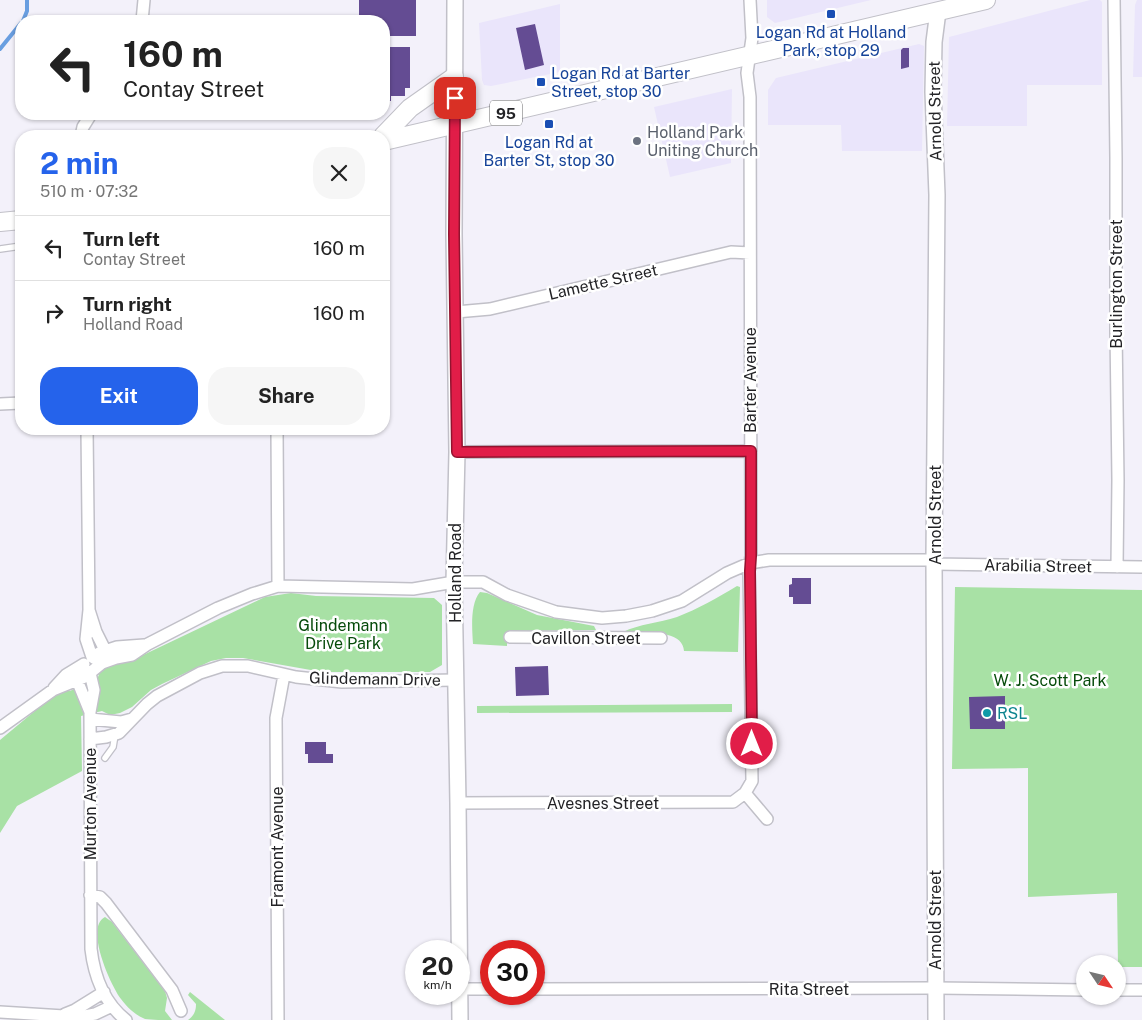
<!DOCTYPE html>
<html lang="en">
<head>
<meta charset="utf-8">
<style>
	body { margin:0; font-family:"Public Sans",sans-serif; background:#f6f6f6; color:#222; height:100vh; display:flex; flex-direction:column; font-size:19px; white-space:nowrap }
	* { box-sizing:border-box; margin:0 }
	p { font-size:16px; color:#767676 }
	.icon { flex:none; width:28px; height:28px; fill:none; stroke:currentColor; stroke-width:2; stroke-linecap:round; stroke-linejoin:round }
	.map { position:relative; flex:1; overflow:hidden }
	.details { position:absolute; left:15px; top:130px; width:375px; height:305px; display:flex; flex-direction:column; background:#fff; border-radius:20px; box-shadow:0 1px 4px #0004 }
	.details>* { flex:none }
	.top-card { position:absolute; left:15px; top:15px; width:375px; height:105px; border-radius:20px; box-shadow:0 1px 4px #0004; background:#fff; color:#222; overflow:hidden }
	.needle { width:32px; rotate:125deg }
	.fabs { position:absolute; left:1076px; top:955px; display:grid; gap:10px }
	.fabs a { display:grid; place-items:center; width:50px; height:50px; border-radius:50%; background:#fff; box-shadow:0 1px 4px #0004; font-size:25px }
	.speed { position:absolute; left:405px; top:940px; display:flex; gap:10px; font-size:25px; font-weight:700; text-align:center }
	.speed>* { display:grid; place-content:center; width:65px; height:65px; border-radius:50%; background:#fff; box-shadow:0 1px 4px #0004; line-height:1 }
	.speed small { font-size:12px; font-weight:400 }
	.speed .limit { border:8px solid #d22; background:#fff; color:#111 }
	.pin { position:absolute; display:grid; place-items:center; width:42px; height:42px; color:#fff; margin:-21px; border-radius:10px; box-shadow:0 2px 8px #0006 }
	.me { position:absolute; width:55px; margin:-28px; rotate:0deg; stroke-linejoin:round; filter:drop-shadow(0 0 4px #0008) }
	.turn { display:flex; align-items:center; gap:18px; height:105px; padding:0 25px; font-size:22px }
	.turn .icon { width:65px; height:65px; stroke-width:2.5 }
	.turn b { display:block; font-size:35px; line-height:42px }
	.round { display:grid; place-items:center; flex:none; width:52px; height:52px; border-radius:20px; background:#f6f6f6 }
	.headline { display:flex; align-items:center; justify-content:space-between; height:85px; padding:0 25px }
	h1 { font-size:30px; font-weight:700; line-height:38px; color:#2563eb }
	.button { display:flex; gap:10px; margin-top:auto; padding:10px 25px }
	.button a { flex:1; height:58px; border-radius:20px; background:#2563eb; color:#fff; font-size:20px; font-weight:700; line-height:58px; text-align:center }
	.button a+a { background:#f6f6f6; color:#222 }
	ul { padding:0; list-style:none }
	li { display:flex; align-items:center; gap:15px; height:65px; padding:0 25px; border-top:1px solid #e0e0e0 }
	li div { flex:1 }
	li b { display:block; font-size:19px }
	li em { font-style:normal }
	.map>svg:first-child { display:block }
</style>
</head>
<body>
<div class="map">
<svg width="1142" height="1020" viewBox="0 0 1142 1020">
	<rect width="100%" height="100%" fill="#f3f1fa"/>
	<path fill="#eae5fb" d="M767 0H871L775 23 767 17Z
		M1090 0H1100L1102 2V85H1027V126H947L949 37Z
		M1137 0H1142V77H1133L1135 5Z
		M560 4V72L491 86 484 85 482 80 479 23Z
		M919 44 924 46 922 151H842L841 125H768V90L776 78Z
		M732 89 731 163 670 177 654 107Z"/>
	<path fill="#a8e1a5" d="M737 586 740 587 738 652 684 651C683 628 641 633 623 632 639 624 659 623 677 617 698 609 717 598 737 586Z
		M955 587 1142 590V967H1118L1117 893 1028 897V768L952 769Z
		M480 592 487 593 537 615 594 626 596 630 507 631V646L473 644C472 628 470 604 480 592Z
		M291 593 316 596 434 598 442 605V665L430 672H322L243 658H226L211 661 162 684 151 690 132 707 120 713 110 715 102 711 81 716 82 771 17 806 0 833V740L54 695 62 691H70L98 677 101 670 104 667 139 657 265 597Z
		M732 704V712L477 713V706Z
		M105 917 112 922 165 991 167 998 165 1011 172 1020C164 1020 152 1020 145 1019 135 1015 127 1007 121 999 111 986 84 927 105 917Z
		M190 992 225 1020H188C194 1016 196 1011 196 1004L188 995Z"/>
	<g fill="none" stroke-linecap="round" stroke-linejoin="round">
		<path stroke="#699ee0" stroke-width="4" d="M23 21 27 11V0
			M0 49 21 23"/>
	</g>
	<path fill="#644c93" d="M359 0H416V36H384V21H359Z
		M535 24 544 65 525 70 516 28Z
		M384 47H410V88H405V96H391V101H384Z
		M903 48H909V67L901 69V50Z
		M792 578H811V604H793V597H789V585L792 584Z
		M548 666 549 695 516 696 515 667Z
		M1005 696V729H970L969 697Z
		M305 742H326V754H333V763H308V754H305Z"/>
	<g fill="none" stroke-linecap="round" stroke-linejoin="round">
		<g stroke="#c1c0c8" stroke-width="8">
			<path id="lane" d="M0 249 21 246
				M105 758 113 747 115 735"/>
		</g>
		<g stroke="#c1c0c8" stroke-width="14">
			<path id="street" d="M1114 0 1116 158V331L1118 480 1117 567
				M142 21 144 0
				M81 136 83 127 91 114
				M456 312 490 309 731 252 750 253
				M0 404 21 403
				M87 429 89 610 86 639 92 657 102 663 105 650 96 632 89 610
				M277 429 278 586
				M457 452 751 451
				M934 564 1142 567
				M510 637 661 638
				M99 653 117 647 144 645
				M54 688 66 675 84 664
				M90 712 77 680 81 667 90 673 94 690 90 712 91 949C94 975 104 1003 126 1020
				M90 719 121 722 132 719
				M0 728 53 690 85 677 102 663 116 658 132 655 148 644 218 608 252 594 278 586 413 589 454 582H483L507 595 556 612 602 618 626 616 652 611 682 601 727 573 750 563 769 560H934
				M90 739 106 737 119 733 147 704 157 696 200 673 222 666H248L296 677 342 682 455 680
				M745 793 767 819
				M458 803 733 802 745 793 752 781 749 571 751 556 750 97 747 73 752 38 750 0
				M90 895 100 897 106 903 172 990 181 1011
				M459 989H491
				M534 989 936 988 1085 990
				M1118 990H1142
				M0 1012 80 1017 95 1014 112 1006
				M65 1014 75 1010 104 992
				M278 1020 276 718 284 675"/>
		</g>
		<g stroke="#c1c0c8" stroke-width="18">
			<path id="secondary" d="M455 0 454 234 457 452 454 582 458 803 460 1020
				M936 1020 934 560 937 195 933 92 934 42 938 11"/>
		</g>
		<g stroke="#c1c0c8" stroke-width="20">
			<path id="primary" d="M383 136 410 108 454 77
				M384 141 986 0
				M0 222 21 220"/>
		</g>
		<use href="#lane" stroke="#fff" stroke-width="5.5"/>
		<use href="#street" stroke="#fff" stroke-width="11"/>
		<use href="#secondary" stroke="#fff" stroke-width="15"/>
		<use href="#primary" stroke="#fff" stroke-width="18"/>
	</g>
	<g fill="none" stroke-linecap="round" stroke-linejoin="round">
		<g stroke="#92132f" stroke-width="12">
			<path id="route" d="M455 98 454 234 457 452 751 451V556L750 571 752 744"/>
		</g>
		<use href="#route" stroke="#e11d48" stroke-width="9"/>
	</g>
	<g fill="#1a4fb4" stroke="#fff" stroke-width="2">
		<rect x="826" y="9" width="10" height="10" rx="2.5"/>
		<rect x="536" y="77" width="10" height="10" rx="2.5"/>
		<rect x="544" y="119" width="10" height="10" rx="2.5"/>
	</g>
	<circle fill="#6b7280" stroke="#fff" stroke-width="2" cx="637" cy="141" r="5"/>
	<circle fill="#0f9aa8" stroke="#fff" stroke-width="2" cx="987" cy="713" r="5"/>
	<g text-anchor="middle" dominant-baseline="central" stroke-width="5" stroke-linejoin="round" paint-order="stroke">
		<rect fill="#fff" stroke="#656567" stroke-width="1" x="490" y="100.5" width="32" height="25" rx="4"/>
		<g font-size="15" font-weight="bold" fill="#232326">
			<text x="506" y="113">95</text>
		</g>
		<g font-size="16" fill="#164399" stroke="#fff">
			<text x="831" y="32">Logan Rd at Holland<tspan x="831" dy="18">Park, stop 29</tspan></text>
			<text x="551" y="73" text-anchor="start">Logan Rd at Barter<tspan x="551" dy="18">Street, stop 30</tspan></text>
			<text x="549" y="142">Logan Rd at<tspan x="549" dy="18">Barter St, stop 30</tspan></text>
		</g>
		<g font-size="16" fill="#232326" stroke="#fff">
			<text transform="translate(935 111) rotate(-91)">Arnold Street</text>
			<text transform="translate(603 282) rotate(-13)">Lamette Street</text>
			<text transform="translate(1116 284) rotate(-90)">Burlington Street</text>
			<text transform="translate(750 380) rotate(-90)">Barter Avenue</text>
			<text transform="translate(935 515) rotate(-90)">Arnold Street</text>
			<text transform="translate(1038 566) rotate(1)">Arabilia Street</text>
			<text transform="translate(455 573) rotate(-90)">Holland Road</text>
			<text x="586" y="638">Cavillon Street</text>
			<text transform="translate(375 679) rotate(1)">Glindemann Drive</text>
			<text x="603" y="803">Avesnes Street</text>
			<text transform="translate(90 804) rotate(-90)">Murton Avenue</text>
			<text transform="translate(277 847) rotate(-90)">Framont Avenue</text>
			<text transform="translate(935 920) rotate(-90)">Arnold Street</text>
			<text x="809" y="989">Rita Street</text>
		</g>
		<g font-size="16" fill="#5b616d" stroke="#fff" text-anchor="start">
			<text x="647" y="132">Holland Park<tspan x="647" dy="18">Uniting Church</tspan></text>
		</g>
		<g font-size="16" fill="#064b0a" stroke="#fff">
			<text x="343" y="625">Glindemann<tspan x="343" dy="18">Drive Park</tspan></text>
			<text x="1050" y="680">W. J. Scott Park</text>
		</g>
		<g font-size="16" fill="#0d838f" stroke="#fff" text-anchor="start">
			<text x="997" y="713">RSL</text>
		</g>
	</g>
</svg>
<div class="fabs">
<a><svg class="needle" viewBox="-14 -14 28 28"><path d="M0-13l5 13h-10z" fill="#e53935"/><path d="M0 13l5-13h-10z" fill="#767676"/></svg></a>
</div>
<div class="speed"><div>20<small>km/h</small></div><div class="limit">30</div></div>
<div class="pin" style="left:455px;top:98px;background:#d93025"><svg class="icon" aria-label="arrive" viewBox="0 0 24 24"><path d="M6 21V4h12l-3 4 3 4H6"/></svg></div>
<svg class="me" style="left:752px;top:744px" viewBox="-20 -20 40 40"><circle r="17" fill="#e11d48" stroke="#fff" stroke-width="3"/><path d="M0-11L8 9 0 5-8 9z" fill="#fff"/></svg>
<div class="top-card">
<div class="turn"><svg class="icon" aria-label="left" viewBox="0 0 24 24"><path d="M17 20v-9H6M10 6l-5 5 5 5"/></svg><div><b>160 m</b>Contay Street</div></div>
</div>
<section class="details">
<div class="headline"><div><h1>2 min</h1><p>510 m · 07:32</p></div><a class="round"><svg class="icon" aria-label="close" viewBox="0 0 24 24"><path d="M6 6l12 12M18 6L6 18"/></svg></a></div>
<ul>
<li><svg class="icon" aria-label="left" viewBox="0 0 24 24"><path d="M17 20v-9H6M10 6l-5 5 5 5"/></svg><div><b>Turn left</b><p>Contay Street</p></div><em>160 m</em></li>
<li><svg class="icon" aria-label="right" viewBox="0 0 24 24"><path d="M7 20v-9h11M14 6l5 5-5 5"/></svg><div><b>Turn right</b><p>Holland Road</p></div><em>160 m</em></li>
</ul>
<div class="button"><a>Exit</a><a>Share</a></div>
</section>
</div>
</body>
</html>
